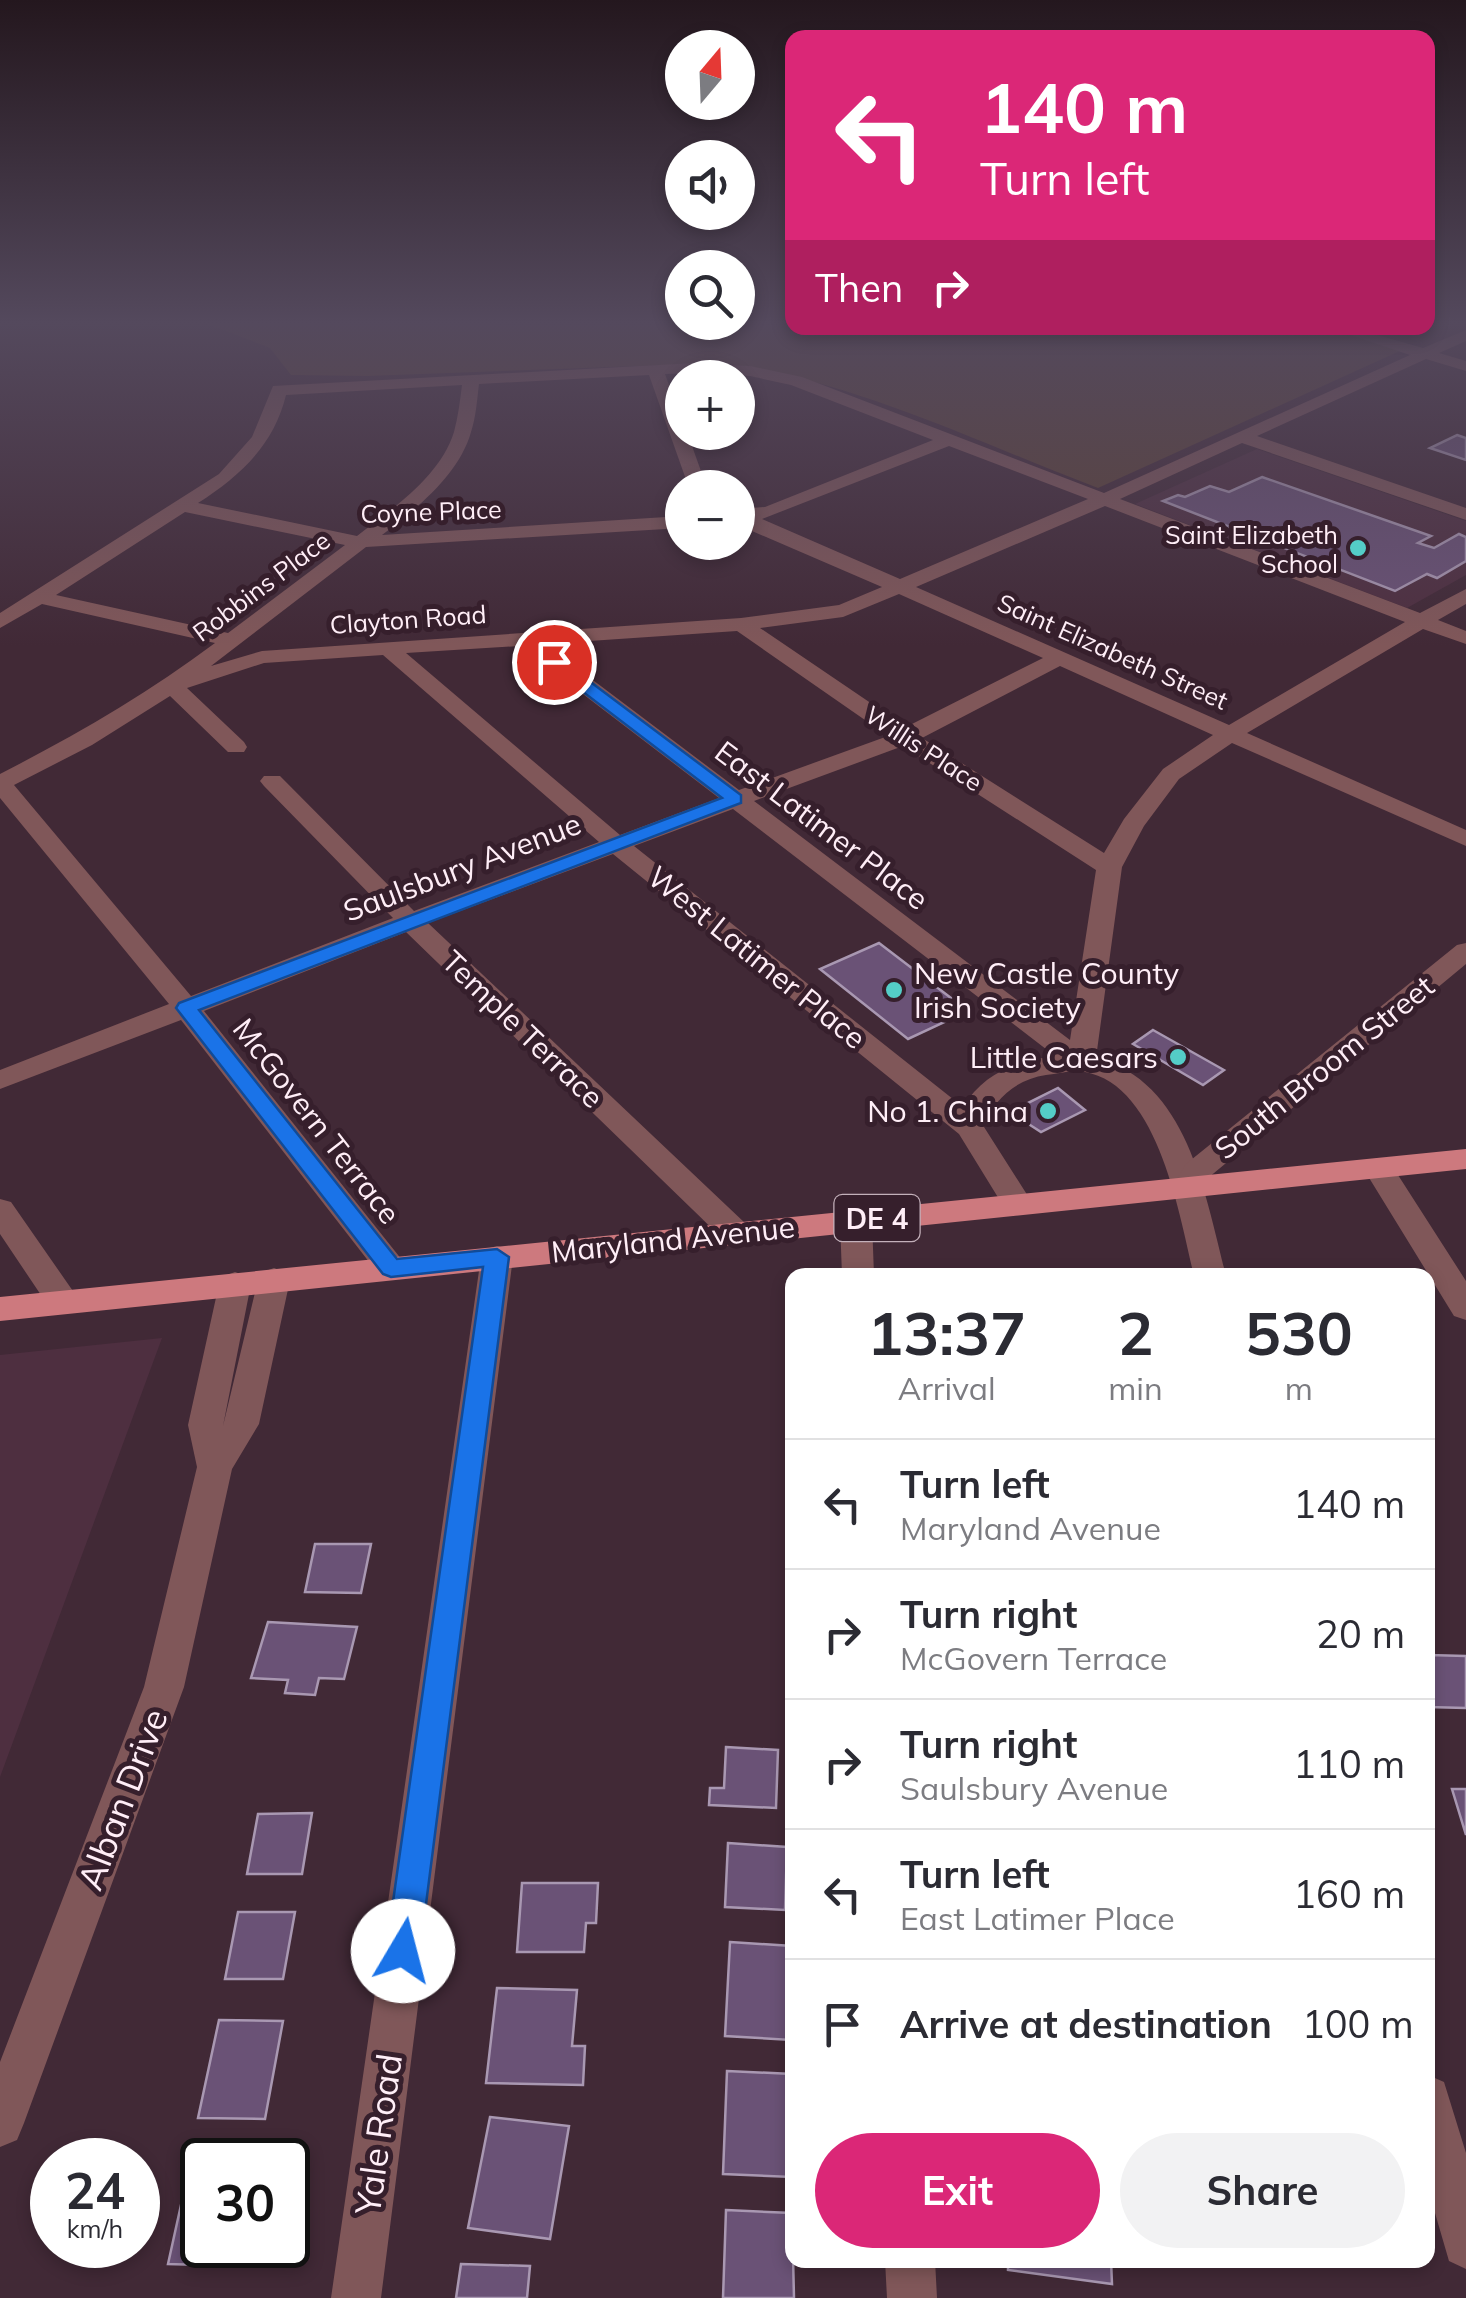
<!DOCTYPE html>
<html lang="en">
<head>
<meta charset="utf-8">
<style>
	body { margin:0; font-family:Mulish,sans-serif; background:#f2f2f3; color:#2b2b33; height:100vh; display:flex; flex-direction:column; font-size:38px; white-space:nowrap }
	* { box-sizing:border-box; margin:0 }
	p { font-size:32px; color:#7c7c81 }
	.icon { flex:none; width:55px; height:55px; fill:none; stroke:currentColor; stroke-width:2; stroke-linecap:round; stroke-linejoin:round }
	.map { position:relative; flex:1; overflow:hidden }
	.side { position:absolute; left:785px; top:1268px; width:650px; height:1000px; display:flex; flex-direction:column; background:#fff; border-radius:20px; box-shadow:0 5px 15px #0003 }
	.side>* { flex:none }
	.banner { position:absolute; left:785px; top:30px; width:650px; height:305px; border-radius:20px; box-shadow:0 5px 15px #0003; background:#db2777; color:#fff; overflow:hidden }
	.needle { width:65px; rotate:19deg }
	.buttons { position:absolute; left:665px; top:30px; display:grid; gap:20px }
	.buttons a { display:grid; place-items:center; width:90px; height:90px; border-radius:50%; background:#fff; box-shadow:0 5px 15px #0003; font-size:50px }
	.speed { position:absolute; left:30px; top:2138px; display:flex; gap:20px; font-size:50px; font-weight:700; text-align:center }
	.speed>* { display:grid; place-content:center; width:130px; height:130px; border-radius:50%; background:#fff; box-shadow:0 5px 15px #0003; line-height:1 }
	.speed small { font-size:25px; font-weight:400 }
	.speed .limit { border:5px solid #111; border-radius:15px; background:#fff; color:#111 }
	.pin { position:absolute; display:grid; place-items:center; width:85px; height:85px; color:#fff; margin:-42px; border:5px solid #fff; border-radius:50%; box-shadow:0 2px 10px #0007 }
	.me { position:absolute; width:110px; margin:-55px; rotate:8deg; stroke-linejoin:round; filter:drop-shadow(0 0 8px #0008) }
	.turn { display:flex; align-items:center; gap:35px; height:210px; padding:0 30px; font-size:45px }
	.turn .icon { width:130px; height:130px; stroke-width:2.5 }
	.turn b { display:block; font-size:70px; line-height:85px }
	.then { display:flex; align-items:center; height:95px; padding:0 30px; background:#0003; gap:20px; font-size:38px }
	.eta { display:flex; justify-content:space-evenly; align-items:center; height:170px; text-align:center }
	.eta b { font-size:60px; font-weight:700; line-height:70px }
	.primary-button { display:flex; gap:20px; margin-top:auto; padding:20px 30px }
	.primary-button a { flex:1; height:115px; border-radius:60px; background:#db2777; color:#fff; font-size:40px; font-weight:700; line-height:115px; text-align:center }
	.primary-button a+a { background:#f2f2f3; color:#2b2b33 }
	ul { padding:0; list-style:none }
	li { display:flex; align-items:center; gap:30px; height:130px; padding:0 30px; border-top:2px solid #e1e1e2 }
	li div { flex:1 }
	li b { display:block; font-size:38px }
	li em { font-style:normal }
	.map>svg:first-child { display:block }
</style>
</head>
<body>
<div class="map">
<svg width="1466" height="2298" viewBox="0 0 1466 2298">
	<rect width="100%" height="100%" fill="#412936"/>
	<path fill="#4e2f40" d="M1257 449 1466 521V575L1407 608 1135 504Z
		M162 1338 0 1777V1355Z"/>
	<path fill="#5b4135" d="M208 324 1327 328 1402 350 1098 488C977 442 850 379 722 363L367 376 291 375 270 348Z"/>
	<path fill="#6a5276" stroke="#a998b2" stroke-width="2.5" d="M1457 435 1466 438V460L1430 448Z
		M1262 477 1431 536 1418 543 1434 548 1459 534 1466 537V561L1437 578 1427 574 1395 591 1163 501 1178 495 1185 497 1210 486 1229 492Z
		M879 943 968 1011 908 1039 820 969Z
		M1153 1030 1224 1070 1203 1085 1133 1044Z
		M1058 1088 1085 1110 1041 1132 1010 1112Z
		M315 1544H371L361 1593 305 1592Z
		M268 1622 357 1627 344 1679 319 1678 315 1695 285 1693 288 1680 251 1678Z
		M1428 1655 1466 1656V1708L1428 1707Z
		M726 1747 778 1750 776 1808 709 1805 710 1788H724Z
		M1452 1789H1466V1835Z
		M312 1813 302 1874H247L258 1814Z
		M728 1843 787 1847 785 1910 725 1907Z
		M522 1883H598L596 1923H586L584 1952H517Z
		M238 1912H295L283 1979H225Z
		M730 1942 792 1946 791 2040 725 2036Z
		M497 1988 577 1990 572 2046H585L583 2085 486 2083Z
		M219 2020 283 2021 265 2119 198 2118Z
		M727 2071 792 2074V2177L723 2174Z
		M490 2117 569 2126 550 2239 468 2228Z
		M192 2155 260 2156 259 2160H202V2245H242L238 2266 168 2264Z
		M726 2210 792 2213 794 2298H723Z
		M1008 2260H1111L1112 2284 1008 2270Z
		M461 2264 530 2266 527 2298H456Z"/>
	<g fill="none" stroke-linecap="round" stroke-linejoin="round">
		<path fill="#805759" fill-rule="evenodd" d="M1330 328H1352L1423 348 1466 330V341L1439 353 1466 361V371L1426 359 1257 436 1466 508V520L1242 443 1120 499 1420 613 1466 589V604L1438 620 1466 631V644L1423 629 1247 733 1466 830V846L1232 743 1179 779 1144 826 1122 867 1096 1058C1188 1081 1205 1195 1226 1275H1194C1179 1215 1158 1076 1077 1071 1068 1071 1056 1074 1046 1075 1017 1079 993 1099 984 1127L1033 1204 1029 1212 1018 1215 1007 1212 959 1134 613 854 428 923 746 1224 751 1232 746 1240 735 1243 724 1240 406 932 204 1011 402 1260 407 1268 402 1276 391 1279 380 1276 181 1020 0 1089V1070L169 1004 0 798V774C76 735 147 694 215 643L42 604 0 628V613L219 474 252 437 273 386 695 363 750 366 802 377 1104 493 1410 355ZM695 373 750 376 791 385 933 440 765 507 738 509V525L882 587 839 605 741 618 262 651 211 666 366 547 682 528V516L382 535C416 509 459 475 471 432 476 417 477 400 479 384L649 375 689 488H707L687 432H682V421L665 374ZM462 385C460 401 458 417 454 432 440 477 392 509 357 536L198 503C240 476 274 445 286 395ZM949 446 1088 499 900 579 762 519ZM1105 506 1405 622 1229 725 916 587ZM185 512 345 545 228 633 56 595ZM899 594 1043 658 906 727 760 628 843 617ZM737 631 888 736 739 790 545 644ZM520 646 719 798 620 835 406 653ZM383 655 599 842 414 911 280 776H264L260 781 264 786 393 918 191 996 14 785 92 745 170 696 228 752H244L247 747 244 742 187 688 264 663ZM1060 666 1213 735 1163 769 1124 819 1104 853 922 738ZM903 746 1096 870 1070 1040 754 801ZM733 809 1055 1056C1016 1061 984 1073 963 1107L634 846Z
			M1378 1158 1389 1161 1466 1281V1320L1454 1316 1363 1168 1367 1161Z
			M0 1199 11 1202 75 1294 79 1302 75 1310 63 1314 51 1310 0 1234Z
			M856 1210 867 1213 872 1221 874 1275H842L840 1221 845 1213Z
			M497 1246 508 1249 513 1257 381 2298H331L481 1257 486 1249Z
			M274 1268 285 1272 290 1280 259 1424 232 1469 184 1687 24 2123 17 2140 0 2147V2062L144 1687 197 1467 188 1425 219 1284 224 1276 235 1272 246 1276 251 1284 223 1426 258 1280 263 1272Z
			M1428 2075 1444 2082 1466 2153V2269L1449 2261 1428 2189Z
			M885 2260H935L937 2298H887Z"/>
		<path fill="#805759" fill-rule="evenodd" d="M1466 943V964L1208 1178 1198 1194 1187 1197 1176 1194 1172 1187 1186 1164 1457 945Z"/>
		<path fill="#cd797e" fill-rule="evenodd" d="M1466 1149V1169L0 1321V1297Z"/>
	</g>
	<linearGradient id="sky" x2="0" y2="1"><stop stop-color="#24171e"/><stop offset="0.5" stop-color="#54495d"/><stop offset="1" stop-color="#54495d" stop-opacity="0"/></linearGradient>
	<rect width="1466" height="646" fill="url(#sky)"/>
	<path fill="#1a73e8" stroke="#114b97" stroke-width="2.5" d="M549 659H560L741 795V803L199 1010 397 1259 497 1249 509 1257 420 1951 415 1962 403 1967 391 1962 386 1951 483 1267 391 1277 383 1274 176 1008 179 1003 722 798 549 666Z"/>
	<g fill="#54cdc7" stroke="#361f2c" stroke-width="4">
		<circle cx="1358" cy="548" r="10"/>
		<circle cx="894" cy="990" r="10"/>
		<circle cx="1178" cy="1057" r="10"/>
		<circle cx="1048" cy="1111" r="10"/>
	</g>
	<g text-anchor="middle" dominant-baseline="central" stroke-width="10" stroke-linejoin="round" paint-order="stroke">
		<g font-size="25" fill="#ffeef7" stroke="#361f2c">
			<text transform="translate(431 511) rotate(-2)">Coyne Place</text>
			<text transform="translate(261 586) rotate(-37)">Robbins Place</text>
			<text transform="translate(408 619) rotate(-4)">Clayton Road</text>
			<text transform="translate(1113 651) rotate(24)">Saint Elizabeth Street</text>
			<text transform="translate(924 748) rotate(33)">Willis Place</text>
		</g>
		<g font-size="25" fill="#ffeef7" stroke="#361f2c" text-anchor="end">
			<text x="1338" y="534">Saint Elizabeth<tspan x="1338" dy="29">School</tspan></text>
		</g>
		<rect fill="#361f2c" stroke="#c3b0ba" stroke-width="2.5" x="834.5" y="1195" width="85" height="46" rx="8"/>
		<g font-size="28" font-weight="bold" fill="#ffeef7">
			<text x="877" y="1218">DE 4</text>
		</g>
		<g font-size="30" fill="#ffeef7" stroke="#361f2c">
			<text transform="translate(822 825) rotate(37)">East Latimer Place</text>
			<text transform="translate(462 867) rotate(-21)">Saulsbury Avenue</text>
			<text transform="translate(757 957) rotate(39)">West Latimer Place</text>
			<text transform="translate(523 1029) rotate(44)">Temple Terrace</text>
			<text transform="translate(1324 1067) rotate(-39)">South Broom Street</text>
			<text transform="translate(317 1121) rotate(52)">McGovern Terrace</text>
			<text transform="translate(673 1239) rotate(-6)">Maryland Avenue</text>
		</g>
		<g font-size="30" fill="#ffeef7" stroke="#361f2c" text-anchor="end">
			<text x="914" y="973" text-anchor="start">New Castle County<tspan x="914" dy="34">Irish Society</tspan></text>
			<text x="1158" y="1057">Little Caesars</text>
			<text x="1028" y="1111">No 1. China</text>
		</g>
		<g font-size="35" fill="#ffeef7" stroke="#361f2c">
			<text transform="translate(122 1799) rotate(-69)">Alban Drive</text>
			<text transform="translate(378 2134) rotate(-82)">Yale Road</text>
		</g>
	</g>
</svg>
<div class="buttons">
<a><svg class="needle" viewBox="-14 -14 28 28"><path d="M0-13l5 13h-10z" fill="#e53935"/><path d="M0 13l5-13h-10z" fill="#7c7c81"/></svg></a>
<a><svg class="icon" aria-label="sound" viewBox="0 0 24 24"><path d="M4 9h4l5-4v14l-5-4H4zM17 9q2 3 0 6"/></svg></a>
<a><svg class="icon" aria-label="search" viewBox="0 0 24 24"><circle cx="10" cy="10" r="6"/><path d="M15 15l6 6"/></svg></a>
<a>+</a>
<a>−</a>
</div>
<div class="speed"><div>24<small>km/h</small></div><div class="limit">30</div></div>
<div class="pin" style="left:554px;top:662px;background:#d93025"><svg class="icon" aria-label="arrive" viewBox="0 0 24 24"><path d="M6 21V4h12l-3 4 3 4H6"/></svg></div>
<svg class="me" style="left:403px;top:1951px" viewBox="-20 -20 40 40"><circle r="19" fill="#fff"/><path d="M0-13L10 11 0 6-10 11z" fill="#1a73e8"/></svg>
<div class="banner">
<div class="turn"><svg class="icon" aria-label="left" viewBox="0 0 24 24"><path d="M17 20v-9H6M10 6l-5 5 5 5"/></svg><div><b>140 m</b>Turn left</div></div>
<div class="then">Then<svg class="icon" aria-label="right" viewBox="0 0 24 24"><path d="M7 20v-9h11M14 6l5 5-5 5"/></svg></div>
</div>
<section class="side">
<div class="eta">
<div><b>13:37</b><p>Arrival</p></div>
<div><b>2</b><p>min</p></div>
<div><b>530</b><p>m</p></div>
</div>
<ul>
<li><svg class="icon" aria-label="left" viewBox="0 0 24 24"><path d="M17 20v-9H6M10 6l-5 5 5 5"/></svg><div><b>Turn left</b><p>Maryland Avenue</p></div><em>140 m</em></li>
<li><svg class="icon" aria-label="right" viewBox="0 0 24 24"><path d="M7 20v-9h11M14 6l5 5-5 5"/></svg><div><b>Turn right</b><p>McGovern Terrace</p></div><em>20 m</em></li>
<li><svg class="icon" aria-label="right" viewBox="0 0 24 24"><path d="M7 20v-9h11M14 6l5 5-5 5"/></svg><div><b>Turn right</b><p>Saulsbury Avenue</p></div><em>110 m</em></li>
<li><svg class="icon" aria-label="left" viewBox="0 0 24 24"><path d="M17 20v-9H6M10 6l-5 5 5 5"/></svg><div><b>Turn left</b><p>East Latimer Place</p></div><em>160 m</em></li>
<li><svg class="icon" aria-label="arrive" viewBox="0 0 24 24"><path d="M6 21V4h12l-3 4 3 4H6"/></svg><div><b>Arrive at destination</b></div><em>100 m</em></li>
</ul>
<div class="primary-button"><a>Exit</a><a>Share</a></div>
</section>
</div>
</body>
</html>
